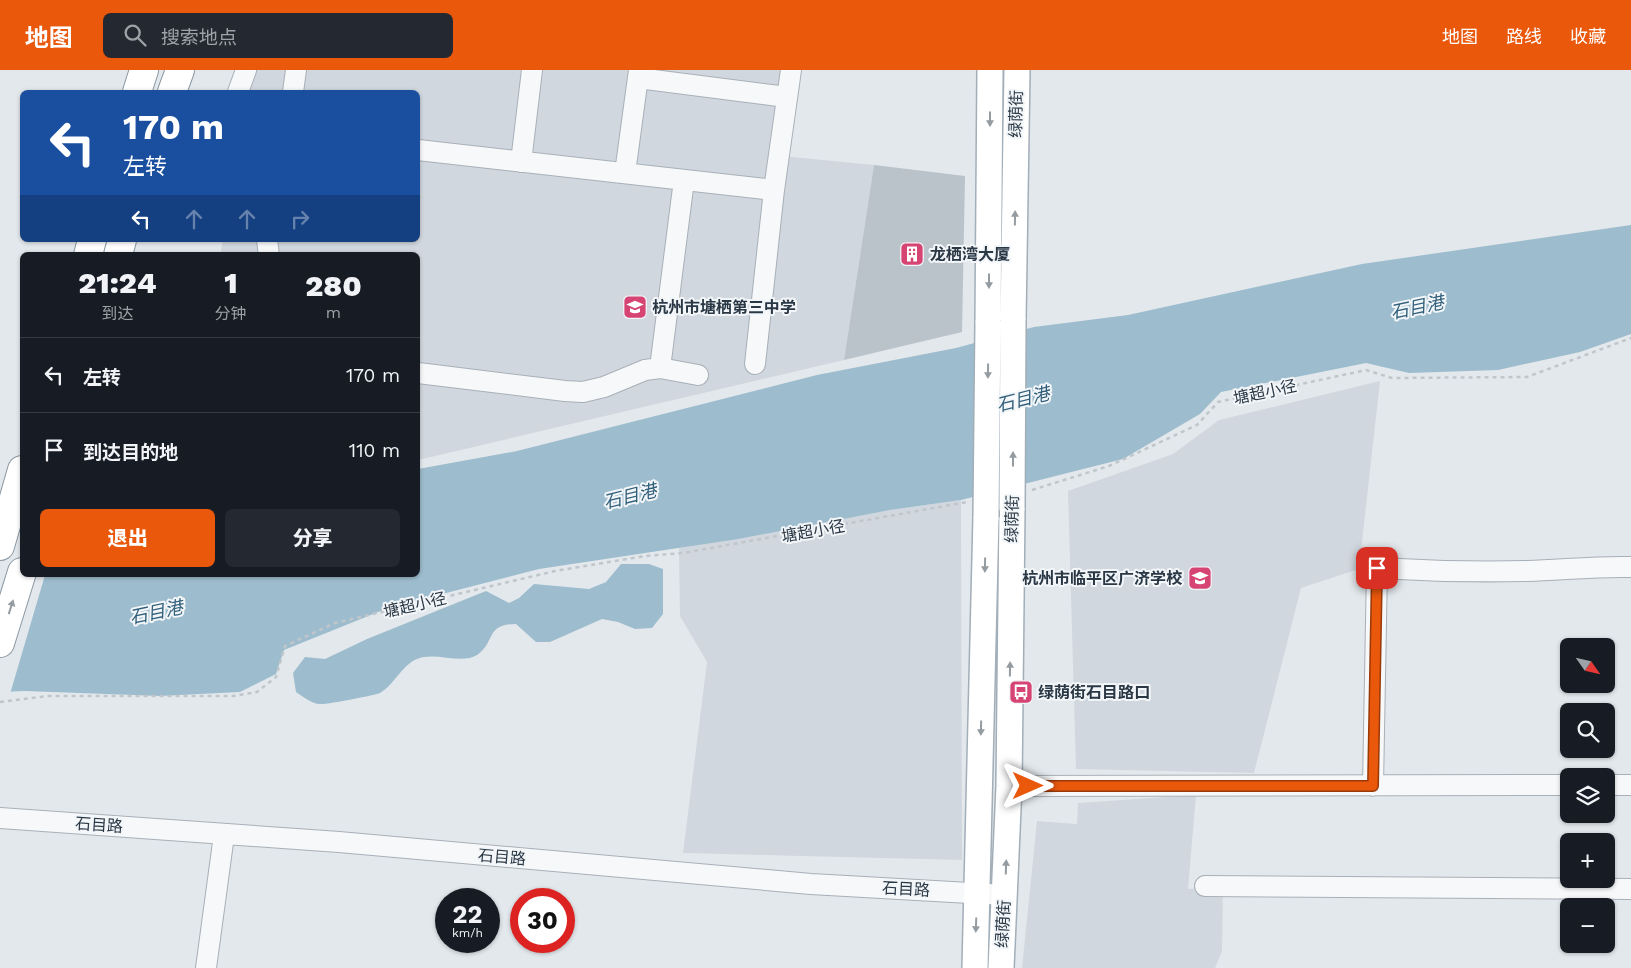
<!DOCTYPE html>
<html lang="zh">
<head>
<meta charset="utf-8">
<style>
	body { margin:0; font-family:"Work Sans","Noto Sans SC",sans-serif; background:#242831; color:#f1f3f6; height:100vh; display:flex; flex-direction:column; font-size:19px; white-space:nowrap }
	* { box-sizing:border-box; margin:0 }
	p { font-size:16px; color:#9ea1a6 }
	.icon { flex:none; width:28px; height:28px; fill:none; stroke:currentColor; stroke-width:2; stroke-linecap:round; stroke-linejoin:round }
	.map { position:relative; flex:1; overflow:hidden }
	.details { position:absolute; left:20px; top:182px; width:400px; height:325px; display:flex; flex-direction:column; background:#171b24; border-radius:8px; box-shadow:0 1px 4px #0004 }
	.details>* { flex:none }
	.guide { position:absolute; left:20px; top:20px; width:400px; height:152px; border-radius:8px; box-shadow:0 1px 4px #0004; background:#1a4fa0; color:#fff; overflow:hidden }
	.needle { width:32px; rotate:124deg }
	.fabs { position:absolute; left:1560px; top:568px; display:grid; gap:10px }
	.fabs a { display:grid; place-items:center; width:55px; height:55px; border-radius:8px; background:#171b24; box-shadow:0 1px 4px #0004; font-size:25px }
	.speed { position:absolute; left:435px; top:818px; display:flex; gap:10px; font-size:25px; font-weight:700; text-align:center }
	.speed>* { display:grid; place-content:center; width:65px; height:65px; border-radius:50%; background:#171b24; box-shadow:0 1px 4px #0004; line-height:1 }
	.speed small { font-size:12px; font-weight:400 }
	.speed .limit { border:8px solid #d22; background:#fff; color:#111 }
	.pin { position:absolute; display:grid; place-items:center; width:42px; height:42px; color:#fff; margin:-21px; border-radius:10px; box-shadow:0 2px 8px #0006 }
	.me { position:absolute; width:55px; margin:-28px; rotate:90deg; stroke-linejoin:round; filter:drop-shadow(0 0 4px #0008) }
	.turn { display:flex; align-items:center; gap:18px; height:105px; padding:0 20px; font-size:22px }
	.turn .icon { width:65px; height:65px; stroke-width:2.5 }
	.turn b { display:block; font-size:35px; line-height:42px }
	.lanes { display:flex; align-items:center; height:48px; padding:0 20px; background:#0003; justify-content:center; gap:25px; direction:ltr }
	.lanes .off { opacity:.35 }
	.eta { display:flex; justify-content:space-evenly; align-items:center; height:85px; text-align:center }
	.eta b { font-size:30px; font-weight:800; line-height:35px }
	.primary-button { display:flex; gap:10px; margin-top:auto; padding:10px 20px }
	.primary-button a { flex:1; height:58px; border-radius:8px; background:#ea580c; color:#fff; font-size:20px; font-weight:800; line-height:58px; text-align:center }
	.primary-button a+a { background:#242831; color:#f1f3f6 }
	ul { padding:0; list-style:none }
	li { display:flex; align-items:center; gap:15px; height:75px; padding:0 20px; border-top:1px solid #363941 }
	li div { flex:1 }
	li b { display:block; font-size:19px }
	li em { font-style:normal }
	header { display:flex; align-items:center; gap:30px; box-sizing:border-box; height:70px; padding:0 25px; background:#ea580c; color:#fff }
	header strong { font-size:24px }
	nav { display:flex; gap:28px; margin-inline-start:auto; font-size:18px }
	.search { width:350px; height:45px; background:#242831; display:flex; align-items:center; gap:12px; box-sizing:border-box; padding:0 18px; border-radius:8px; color:#9ea1a6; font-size:19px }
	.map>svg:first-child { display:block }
</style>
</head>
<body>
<header>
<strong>地图</strong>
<div class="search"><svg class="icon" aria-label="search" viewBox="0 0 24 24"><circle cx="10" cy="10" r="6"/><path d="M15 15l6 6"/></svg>搜索地点</div>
<nav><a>地图</a><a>路线</a><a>收藏</a></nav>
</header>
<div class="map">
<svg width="1631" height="898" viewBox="0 0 1631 898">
	<rect width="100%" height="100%" fill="#e3e8ec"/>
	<path fill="#d1d7de" d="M256 0H795L782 86 874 95 844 290 418 390V185H220L223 170H418V22H248Z
		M1380 311 1359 499 1301 518 1254 703 1076 699 1068 421 1173 384 1219 350Z
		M961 430 962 790 683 783 707 592 680 546 679 478 890 440Z
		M1196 725 1188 819 1223 817 1222 881 1215 898H1022L1037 751 1077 754 1078 733Z"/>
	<path fill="#9dbccd" d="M1631 155V264L1580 282 1498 300 1409 303 1366 293 1221 322 1200 344 1123 389 961 430 890 440 738 469 539 499 388 538 284 580 276 604 240 622 160 626 25 621 0 622 22 505H418V399L517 381 817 305 956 278 1034 257 1128 245 1362 194Z
		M621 494H649L663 499V544L652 558 635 559 618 552 602 549 550 572H536L516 554C485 554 496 572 477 585 461 595 435 581 417 589 402 595 394 615 380 623 376 625 325 635 320 634 312 634 302 626 296 622L293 603 305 587 325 589 367 569 486 521 509 533 519 528 534 514 589 519 606 512Z"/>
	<path fill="#e3e8ec" d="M22 453V505H45L10 624 0 625V456Z"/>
	<path fill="#bac2ca" d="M874 95 965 106 962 262 844 290Z"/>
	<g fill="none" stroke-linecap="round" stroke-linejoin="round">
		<g stroke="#a8b0b7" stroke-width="22">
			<path id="minor" d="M638 8 787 27
				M238 22 246 0
				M293 22 296 0
				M418 80 774 120
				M521 92 532 0
				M625 103 639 0
				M267 170 269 185
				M755 294 774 120 791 0
				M660 298 684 110
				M418 303 565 321 583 322 604 317 645 300 660 298 698 305
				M1606 715H1631
				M1009 716 1569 715
				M1373 716 1377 498C1427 501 1477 502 1527 501 1562 500 1596 496 1631 497
				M0 748 339 772 811 814 1005 825
				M1205 816 1631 819
				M206 898 224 765"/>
		</g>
		<g stroke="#a2aeb8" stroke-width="28">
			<path id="major" d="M1013 250 1017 0
				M988 253 990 0
				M975 898 986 447
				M1001 898 1009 716 1012 438"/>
		</g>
		<g stroke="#8a98a3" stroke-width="30">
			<path id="highway" d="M137 22 144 0
				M172 22 180 0
				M88 185 92 170
				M118 185 122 170
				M0 476 22 400
				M0 573 22 502"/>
		</g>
		<path stroke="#c1c6cb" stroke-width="2.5" stroke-dasharray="4 4" stroke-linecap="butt" d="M1032 420 1109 396 1197 355 1218 332 1366 300 1392 308 1527 307 1631 268
			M0 632 47 626H233L257 622 276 607 285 576 335 553 555 501 645 486 683 483 967 432"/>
		<use href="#minor" stroke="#f6f8fa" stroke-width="20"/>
		<use href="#major" stroke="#fff" stroke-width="25"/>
		<use href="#highway" stroke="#fff" stroke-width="28"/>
		<g stroke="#a2aeb8" stroke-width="28" stroke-linecap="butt">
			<path id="major-bridge" d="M1012 438 1013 250
				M986 447 988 253"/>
		</g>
		<use href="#major-bridge" stroke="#fff" stroke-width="25"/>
	</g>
	<defs><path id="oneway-solid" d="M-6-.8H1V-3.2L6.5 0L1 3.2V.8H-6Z" transform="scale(1.25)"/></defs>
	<g fill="#949ca2">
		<use href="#oneway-solid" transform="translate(990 49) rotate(90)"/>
		<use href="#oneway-solid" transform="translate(1015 148) rotate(-89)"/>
		<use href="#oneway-solid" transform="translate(989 211) rotate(90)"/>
		<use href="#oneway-solid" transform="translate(988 301) rotate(91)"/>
		<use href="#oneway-solid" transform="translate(1013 389) rotate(-90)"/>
		<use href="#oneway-solid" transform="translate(985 495) rotate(91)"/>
		<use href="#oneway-solid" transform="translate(11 537) rotate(-72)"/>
		<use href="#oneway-solid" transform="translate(1010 599) rotate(-89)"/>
		<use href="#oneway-solid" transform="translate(981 658) rotate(91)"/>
		<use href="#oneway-solid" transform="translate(1006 797) rotate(-88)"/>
		<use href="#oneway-solid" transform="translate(976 855) rotate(92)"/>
	</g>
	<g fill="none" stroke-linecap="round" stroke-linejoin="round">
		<g stroke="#983908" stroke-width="12">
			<path id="route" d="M1028 716H1373L1377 498"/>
		</g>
		<use href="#route" stroke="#ea580c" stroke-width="9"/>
	</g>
	<defs>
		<g id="building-square" transform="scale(1.25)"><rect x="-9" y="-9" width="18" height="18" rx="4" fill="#d54472" stroke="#f3f6f9"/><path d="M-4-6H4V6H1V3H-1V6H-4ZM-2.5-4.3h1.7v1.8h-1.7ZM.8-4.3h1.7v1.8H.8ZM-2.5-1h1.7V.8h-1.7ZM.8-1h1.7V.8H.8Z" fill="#fff"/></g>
		<g id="school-square" transform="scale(1.25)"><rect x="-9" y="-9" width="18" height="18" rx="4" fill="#d54472" stroke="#f3f6f9"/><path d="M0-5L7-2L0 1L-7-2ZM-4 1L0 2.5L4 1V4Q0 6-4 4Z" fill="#fff"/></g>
		<g id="bus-square" transform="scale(1.25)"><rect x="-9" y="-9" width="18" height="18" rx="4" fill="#d54472" stroke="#f3f6f9"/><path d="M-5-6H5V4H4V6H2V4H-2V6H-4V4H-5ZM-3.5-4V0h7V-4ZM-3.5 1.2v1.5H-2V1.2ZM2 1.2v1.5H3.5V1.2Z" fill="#fff"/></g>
	</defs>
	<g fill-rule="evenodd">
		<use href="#building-square" x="912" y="184"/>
		<use href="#school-square" x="635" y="237"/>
		<use href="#school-square" x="1200" y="508"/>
		<use href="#bus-square" x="1021" y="622"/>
	</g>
	<g text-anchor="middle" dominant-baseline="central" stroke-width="4" stroke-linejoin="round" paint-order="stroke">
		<g font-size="16" fill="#2a3845" stroke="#f3f6f9">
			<text transform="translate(1016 44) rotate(-89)">绿荫街</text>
			<text transform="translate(1265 322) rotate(-12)">塘超小径</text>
			<text transform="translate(1012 449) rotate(-89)">绿荫街</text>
			<text transform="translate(813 461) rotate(-10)">塘超小径</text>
			<text transform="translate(415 535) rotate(-13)">塘超小径</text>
			<text transform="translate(99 755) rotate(4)">石目路</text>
			<text transform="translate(502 787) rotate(5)">石目路</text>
			<text transform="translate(906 819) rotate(3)">石目路</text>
			<text transform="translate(1003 854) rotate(-87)">绿荫街</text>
		</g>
		<g font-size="16" font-weight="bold" fill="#2a3845" stroke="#f3f6f9" text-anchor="start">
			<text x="930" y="184">龙栖湾大厦</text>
			<text x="652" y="237">杭州市塘栖第三中学</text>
			<text x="1182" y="508" text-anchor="end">杭州市临平区广济学校</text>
			<text x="1038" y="622">绿荫街石目路口</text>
		</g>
		<g font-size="18" font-style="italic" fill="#315f7b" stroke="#f3f6f9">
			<text transform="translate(1417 237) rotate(-12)">石目港</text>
			<text transform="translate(1023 329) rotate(-14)">石目港</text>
			<text transform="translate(630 426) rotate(-14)">石目港</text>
			<text transform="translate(156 542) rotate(-12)">石目港</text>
		</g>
	</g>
</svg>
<div class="fabs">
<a><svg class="needle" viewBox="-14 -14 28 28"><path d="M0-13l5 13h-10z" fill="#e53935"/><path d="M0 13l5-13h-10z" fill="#9ea1a6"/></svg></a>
<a><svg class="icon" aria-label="search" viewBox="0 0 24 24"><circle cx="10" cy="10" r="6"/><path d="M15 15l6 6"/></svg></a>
<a><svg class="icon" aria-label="layers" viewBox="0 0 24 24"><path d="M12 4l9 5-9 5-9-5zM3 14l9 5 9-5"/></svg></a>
<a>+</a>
<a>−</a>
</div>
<div class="speed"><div>22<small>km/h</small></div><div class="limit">30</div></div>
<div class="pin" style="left:1377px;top:498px;background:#d93025"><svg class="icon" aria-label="arrive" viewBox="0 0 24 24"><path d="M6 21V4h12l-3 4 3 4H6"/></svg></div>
<svg class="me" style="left:1028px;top:716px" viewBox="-20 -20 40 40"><path d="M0-17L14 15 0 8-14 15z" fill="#ea580c" stroke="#fff" stroke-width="4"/></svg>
<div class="guide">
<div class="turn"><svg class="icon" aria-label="left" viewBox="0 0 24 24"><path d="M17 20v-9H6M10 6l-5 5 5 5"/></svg><div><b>170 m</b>左转</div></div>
<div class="lanes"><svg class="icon" aria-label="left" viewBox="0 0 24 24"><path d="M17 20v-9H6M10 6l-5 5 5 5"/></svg><svg class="icon off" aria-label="ahead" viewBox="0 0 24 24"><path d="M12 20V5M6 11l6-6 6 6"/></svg><svg class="icon off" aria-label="ahead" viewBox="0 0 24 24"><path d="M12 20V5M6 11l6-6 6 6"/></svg><svg class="icon off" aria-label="right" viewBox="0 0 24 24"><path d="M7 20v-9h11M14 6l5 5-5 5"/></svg></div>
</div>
<section class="details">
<div class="eta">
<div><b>21:24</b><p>到达</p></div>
<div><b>1</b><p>分钟</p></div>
<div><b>280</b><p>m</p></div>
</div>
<ul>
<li><svg class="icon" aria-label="left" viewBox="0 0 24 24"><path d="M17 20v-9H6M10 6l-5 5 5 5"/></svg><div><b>左转</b></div><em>170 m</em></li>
<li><svg class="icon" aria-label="arrive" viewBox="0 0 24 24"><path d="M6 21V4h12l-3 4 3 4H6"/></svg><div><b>到达目的地</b></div><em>110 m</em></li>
</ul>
<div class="primary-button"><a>退出</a><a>分享</a></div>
</section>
</div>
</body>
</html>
